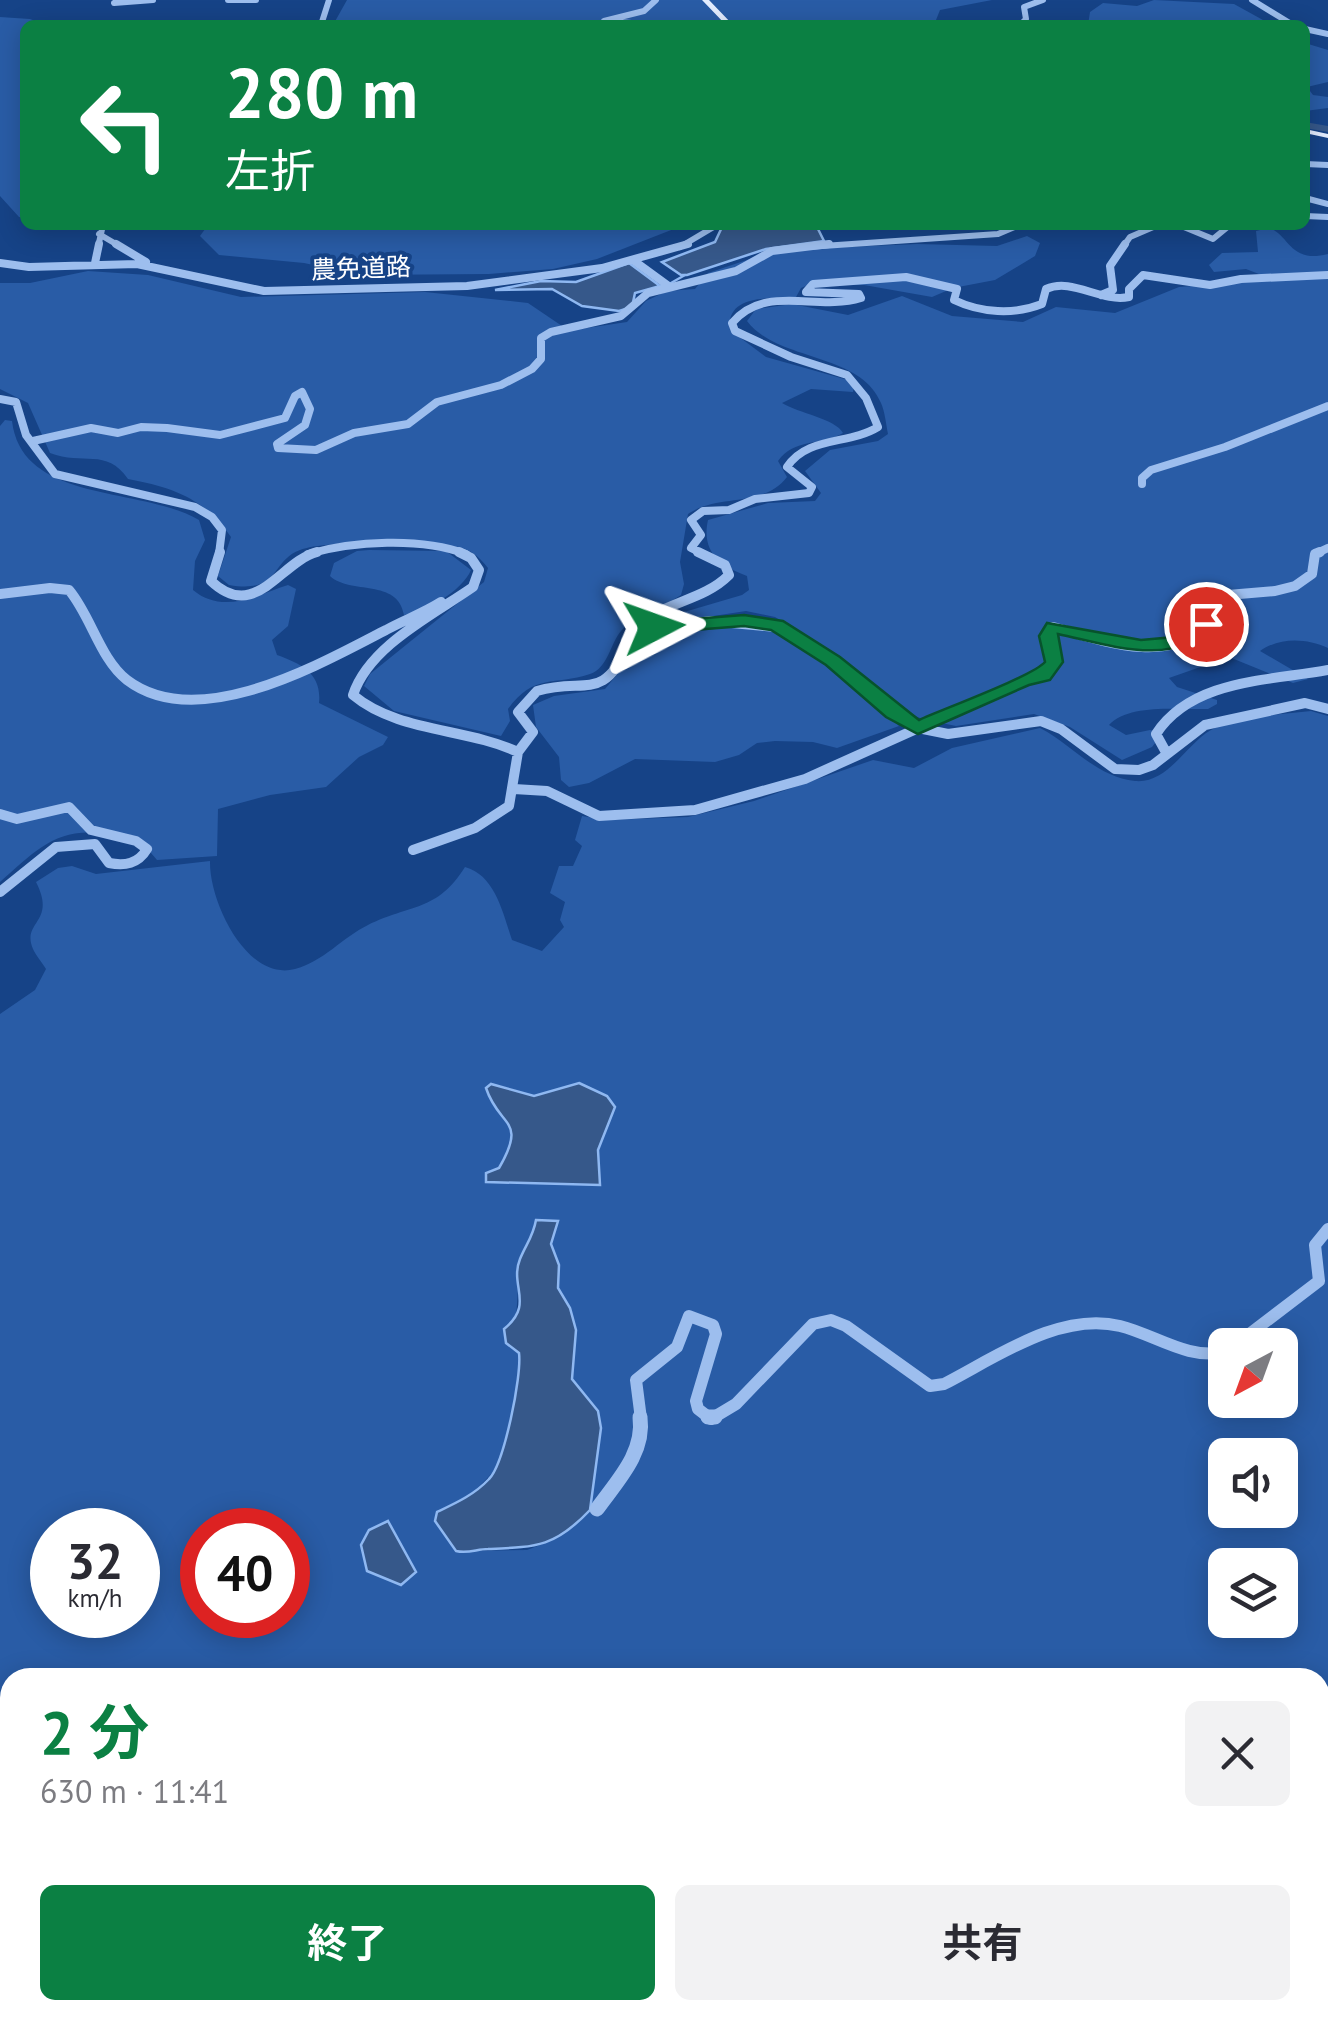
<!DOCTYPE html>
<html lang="ja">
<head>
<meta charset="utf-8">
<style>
	body { margin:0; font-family:"PT Sans","Noto Sans JP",sans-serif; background:#f2f2f3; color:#2b2b33; height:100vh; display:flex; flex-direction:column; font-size:38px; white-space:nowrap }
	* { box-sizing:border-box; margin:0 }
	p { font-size:32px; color:#7c7c81 }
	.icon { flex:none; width:55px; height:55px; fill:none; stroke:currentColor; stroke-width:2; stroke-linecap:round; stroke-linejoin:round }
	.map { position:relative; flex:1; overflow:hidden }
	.panel { position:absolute; left:0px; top:1668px; width:1330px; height:352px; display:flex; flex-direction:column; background:#fff; border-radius:30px 30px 0 0; box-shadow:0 5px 25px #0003 }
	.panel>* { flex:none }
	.guide { position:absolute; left:20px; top:20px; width:1290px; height:210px; border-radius:15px; box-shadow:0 5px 25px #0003; background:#0b8043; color:#fff; overflow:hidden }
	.needle { width:65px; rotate:221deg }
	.buttons { position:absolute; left:1208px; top:1328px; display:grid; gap:20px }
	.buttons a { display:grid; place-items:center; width:90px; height:90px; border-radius:15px; background:#fff; box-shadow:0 5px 25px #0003; font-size:50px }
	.speed { position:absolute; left:30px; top:1508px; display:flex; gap:20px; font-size:50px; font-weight:700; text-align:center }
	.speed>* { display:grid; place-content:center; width:130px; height:130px; border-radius:50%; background:#fff; box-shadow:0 5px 25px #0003; line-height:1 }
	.speed small { font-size:25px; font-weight:400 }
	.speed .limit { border:15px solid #d22; background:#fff; color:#111 }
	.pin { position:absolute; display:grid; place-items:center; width:85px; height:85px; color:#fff; margin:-42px; border:5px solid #fff; border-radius:50%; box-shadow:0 2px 10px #0007 }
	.me { position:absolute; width:110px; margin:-55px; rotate:86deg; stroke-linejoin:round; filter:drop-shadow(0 0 8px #0008) }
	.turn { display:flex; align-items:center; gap:35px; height:210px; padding:0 40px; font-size:45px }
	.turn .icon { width:130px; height:130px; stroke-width:2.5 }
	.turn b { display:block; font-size:70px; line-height:85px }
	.round { display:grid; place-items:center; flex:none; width:105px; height:105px; border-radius:15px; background:#f2f2f3 }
	.overview { display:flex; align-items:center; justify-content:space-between; height:170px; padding:0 40px }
	h1 { font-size:60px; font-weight:700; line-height:75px; color:#0b8043 }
	.primary-button { display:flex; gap:20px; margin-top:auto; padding:20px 40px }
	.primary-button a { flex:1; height:115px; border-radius:15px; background:#0b8043; color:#fff; font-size:40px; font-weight:700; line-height:115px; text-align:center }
	.primary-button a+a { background:#f2f2f3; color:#2b2b33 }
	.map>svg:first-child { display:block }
</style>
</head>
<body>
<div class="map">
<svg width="1328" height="2019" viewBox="0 0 1328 2019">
	<rect width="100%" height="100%" fill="#164387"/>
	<path fill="#295ca6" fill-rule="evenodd" d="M347 0H992L940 10 934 25H333Z
		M1154 0 1234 4 1272 25H1088L1090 12 1103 3 1137 6Z
		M0 17 30 19 46 25H25V218L19 217 0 196Z
		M1305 43 1328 50V82L1307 87 1313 95 1328 97V108L1305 111Z
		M208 225H684L597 259 553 269 489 274 360 275 304 263 219 255 200 236Z
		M1269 228C1290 235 1289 264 1328 254V648C1306 638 1280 637 1260 651L1308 679 1293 683 1229 657 1169 678 1177 687 1217 700V704L1208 709C1180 710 1129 703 1109 725L1126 735 1150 730 1163 733 1152 747 1122 760 1070 727 1034 714 956 726 922 719 899 708 821 645 775 617 746 611 661 624 657 620 742 595 749 590 747 576C720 566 701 552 708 520L768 503 815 501 821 493 805 471 830 450 878 441 888 434C886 424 885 412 881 403 860 352 778 362 747 321L756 309 792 304 848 315 902 296 952 316 1023 322 1056 307 1115 313 1179 287 1261 281 1264 276 1246 269 1214 272 1209 265 1222 253 1258 252 1256 231Z
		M1027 236 1040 243 1035 256 995 280 953 288 932 297 864 285H808L801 288 796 297C773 299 725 293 730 330L766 357 855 382 853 392 811 389 782 403C798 413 836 419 843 433 821 446 794 438 778 461L787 477C762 509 719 493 688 514L680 562 684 584 681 595C662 608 638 613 621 631 610 644 608 668 590 674 554 686 534 673 508 709L510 721 501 736 394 711 364 686 370 674 484 582 488 568C483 562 478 556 471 552 448 539 327 540 300 550 270 561 281 594 229 585L218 576 231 537C203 498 175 488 128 479 106 447 83 466 50 453L28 403 0 389V283H30L88 271 148 275 241 297 425 292 528 303 562 326 580 329 627 322 646 301 667 291 695 289 708 273 777 250 917 244 997 246Z
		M5 420 12 421C22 504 141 486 199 520L205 540 195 561 193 590C223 615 257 595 288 585L296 589 288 626 272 640 277 655C302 664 322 674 319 703L388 737 383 745 359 757 326 787 270 795 218 809 217 856 157 860C141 840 136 841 111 835 59 824 36 850 0 882V426Z
		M369 550 446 551 471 570C462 591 427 611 404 615 398 578 350 595 330 576L334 563 357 551Z
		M754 623C809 638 858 688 899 726L837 748 813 742 775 741 757 743 739 755 715 762 635 759 589 783 569 787 561 780 559 757 536 727 533 705 554 696 605 689 641 646 654 638Z
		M1311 711 1328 716V2019H1247L1241 2010H1320V1678H10V2010H1186L1182 2019H0V1014L35 990 46 969C42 962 36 956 33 949 21 921 57 923 36 882L58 868 72 866 96 874 210 861C209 902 247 982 295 969 323 962 343 937 368 925 410 904 437 912 465 867 495 875 503 913 512 940L542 951 564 927 560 920 565 902 550 893 559 866H573L582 846 575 840 582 816 608 820 688 817 754 801 873 760 914 768 952 748 1040 728C1072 744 1094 776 1135 781 1168 784 1186 744 1211 730 1239 715 1281 715 1311 711ZM579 1083 607 1096 608 1118 598 1150 486 1173 499 1168C520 1132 510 1125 487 1094L499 1085 534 1096ZM557 1222 551 1244 559 1265 558 1288 570 1307 576 1330 572 1379 598 1411 601 1428 590 1510 553 1540 527 1550 456 1551 435 1521 437 1513 471 1495 497 1468 520 1386 516 1319 520 1259 533 1240ZM1225 1345H1280V1400H1225ZM1225 1455H1280V1510H1225ZM52 1530H138V1615H52ZM202 1530H288V1615H202ZM1225 1565H1280V1620H1225Z"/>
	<path fill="#36588a" stroke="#8fb8f1" stroke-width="2.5" d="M723 225H816L824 241 766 249 687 275H681L662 262 715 242Z
		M629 263 660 286 635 293 632 307 619 311 582 306 552 289 495 290 541 281 576 282Z
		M579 1083 607 1096 615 1107 598 1150 600 1185 486 1182V1173L499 1168C528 1118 499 1128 486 1088L491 1084 534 1096Z
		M536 1220 558 1221 551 1244 559 1265 558 1288 570 1308 576 1330 572 1379 598 1411 601 1428 590 1510C555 1547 537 1547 488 1549 477 1549 468 1554 456 1551L435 1521 437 1512C456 1503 474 1495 489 1479 504 1464 522 1376 519 1353L506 1343 504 1329C535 1304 509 1286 520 1259 526 1244 533 1237 536 1220Z
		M388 1521 416 1572 401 1585 367 1571 361 1545 369 1530Z"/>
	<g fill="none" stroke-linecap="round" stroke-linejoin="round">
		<path stroke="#8fb8f1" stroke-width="2.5" d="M671 283 685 275"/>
		<path fill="#36588a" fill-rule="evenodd" d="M1305 122 1328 126V132L1305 128Z"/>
		<path stroke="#9dbeee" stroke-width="6" d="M127 0 114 3 153 0
			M228 0H256
			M656 0 644 11 604 21 659 25
			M1252 0 1293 25
			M321 25 329 0
			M1020 25 1026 19 1024 7 1043 0
			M1305 29 1328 34
			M1305 164 1328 165
			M1305 198 1328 204
			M1305 216 1328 217
			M1179 225 1213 239 1230 225
			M99 234 121 247
			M98 247 103 225
			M680 247 717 225
			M808 247 998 234 1019 225
			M1123 247 1130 237 1158 225"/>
		<path stroke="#9dbeee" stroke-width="8" d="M116 244 146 262
			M633 260 670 287
			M0 263 29 267 137 264 264 291 467 286 602 268 688 244
			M95 263 99 244
			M1101 295 1113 290 1110 266 1125 244
			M0 399 16 402 26 435 55 474 195 507 212 517 222 530 219 554
			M33 441 91 428 118 433 141 427 167 428 220 435 285 418 295 396 302 392 310 409 305 425 277 444 278 448 316 450 354 433 408 424 437 402 501 385 532 369 541 359V338L551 332 621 316 648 293 736 271 772 251 829 244
			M1142 484V478L1151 470 1225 447 1328 406
			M308 554C353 541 421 537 466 554
			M703 554 691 548 701 535 691 520 703 511 729 510 755 499 809 493 812 487 787 467C807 436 849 445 878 427L866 398 847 375 791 357 735 331 732 323C766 283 816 312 861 298L859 294 806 292 813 284 906 277 957 289 954 300C981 313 1014 315 1042 304L1046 289C1072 277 1101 303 1129 297V289L1143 275 1210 285 1241 279 1328 275
			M1315 554 1328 548"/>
		<path stroke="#9dbeee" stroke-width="10" d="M220 552 211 581C255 623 280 562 317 552
			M0 594 50 588 69 590C91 616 100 659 127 680 198 734 320 664 386 630 404 620 424 613 441 602
			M626 641C649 601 698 606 729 575L725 565 698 552
			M518 752 533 732 518 712 537 691C586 677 601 703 629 646L626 641 665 628 710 621 775 627 793 634 918 728 948 734 1041 721 1061 729 1115 769 1139 770 1153 765 1205 725 1305 703 1328 709
			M1167 754 1156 734C1192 679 1269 681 1328 670
			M514 789 547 791 599 816 695 810 805 779 1023 681 1044 676 1054 662 1048 636 1053 627C1097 639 1168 667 1205 625 1212 617 1211 605 1216 596L1275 591 1295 586 1312 574 1315 554 1320 552
			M0 814 17 819 69 807 91 830 136 841 147 849C138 864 125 866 109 863L95 844 56 847 0 892
			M413 850 475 828 509 806 518 752C466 728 397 732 353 695 369 646 433 615 473 587L479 570 471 558 459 552"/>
		<path stroke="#9dbeee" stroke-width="12" d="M1235 1345 1319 1281 1315 1245 1328 1229
			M641 1419 636 1380 677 1347 689 1316 713 1325 716 1334 696 1401 698 1409 711 1419 736 1404 813 1324 831 1320 846 1326 930 1386 944 1384C995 1358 1060 1311 1120 1326 1156 1335 1187 1360 1225 1352"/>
		<path stroke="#9dbeee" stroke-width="15" d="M708 1417H715
			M597 1509C617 1481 645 1453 640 1417"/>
		<path fill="#e3edff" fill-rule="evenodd" d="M702 0H709L733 25H726Z
			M1305 129 1328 134V138L1305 133Z"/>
	</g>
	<path fill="#0b8043" stroke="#07532c" stroke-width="2.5" d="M744 615 783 621 840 657 919 720C943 709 1033 676 1045 662L1039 636 1047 623 1141 640 1174 637 1206 618 1216 624C1174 669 1110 645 1058 634L1063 662 1050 680 1029 685 918 734 886 717 826 665 771 630 744 626 654 633 645 627 654 622Z"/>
	<g text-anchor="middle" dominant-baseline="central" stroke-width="8" stroke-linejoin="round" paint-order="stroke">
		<g font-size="25" fill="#fff" stroke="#164387">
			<text transform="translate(361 268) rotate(-2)">農免道路</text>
		</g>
	</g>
</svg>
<div class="buttons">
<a><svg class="needle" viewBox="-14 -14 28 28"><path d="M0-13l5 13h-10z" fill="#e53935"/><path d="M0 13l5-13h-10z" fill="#7c7c81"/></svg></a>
<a><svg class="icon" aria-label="sound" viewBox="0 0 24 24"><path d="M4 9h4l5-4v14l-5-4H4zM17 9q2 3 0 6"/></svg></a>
<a><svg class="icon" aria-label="layers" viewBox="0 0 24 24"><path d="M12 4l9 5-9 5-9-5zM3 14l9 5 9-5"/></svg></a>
</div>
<div class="speed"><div>32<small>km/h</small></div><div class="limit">40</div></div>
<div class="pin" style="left:1206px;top:624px;background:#d93025"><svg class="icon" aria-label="arrive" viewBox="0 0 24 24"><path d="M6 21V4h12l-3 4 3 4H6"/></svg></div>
<svg class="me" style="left:654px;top:627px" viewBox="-20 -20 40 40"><path d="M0-17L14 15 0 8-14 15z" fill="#0b8043" stroke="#fff" stroke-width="4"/></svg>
<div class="guide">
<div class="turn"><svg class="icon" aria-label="left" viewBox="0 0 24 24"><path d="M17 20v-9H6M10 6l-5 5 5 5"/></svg><div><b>280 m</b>左折</div></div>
</div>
<section class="panel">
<div class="overview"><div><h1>2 分</h1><p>630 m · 11:41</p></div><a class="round"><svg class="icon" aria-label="close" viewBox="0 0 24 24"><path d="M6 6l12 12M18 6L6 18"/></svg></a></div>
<div class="primary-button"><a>終了</a><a>共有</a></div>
</section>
</div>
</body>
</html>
